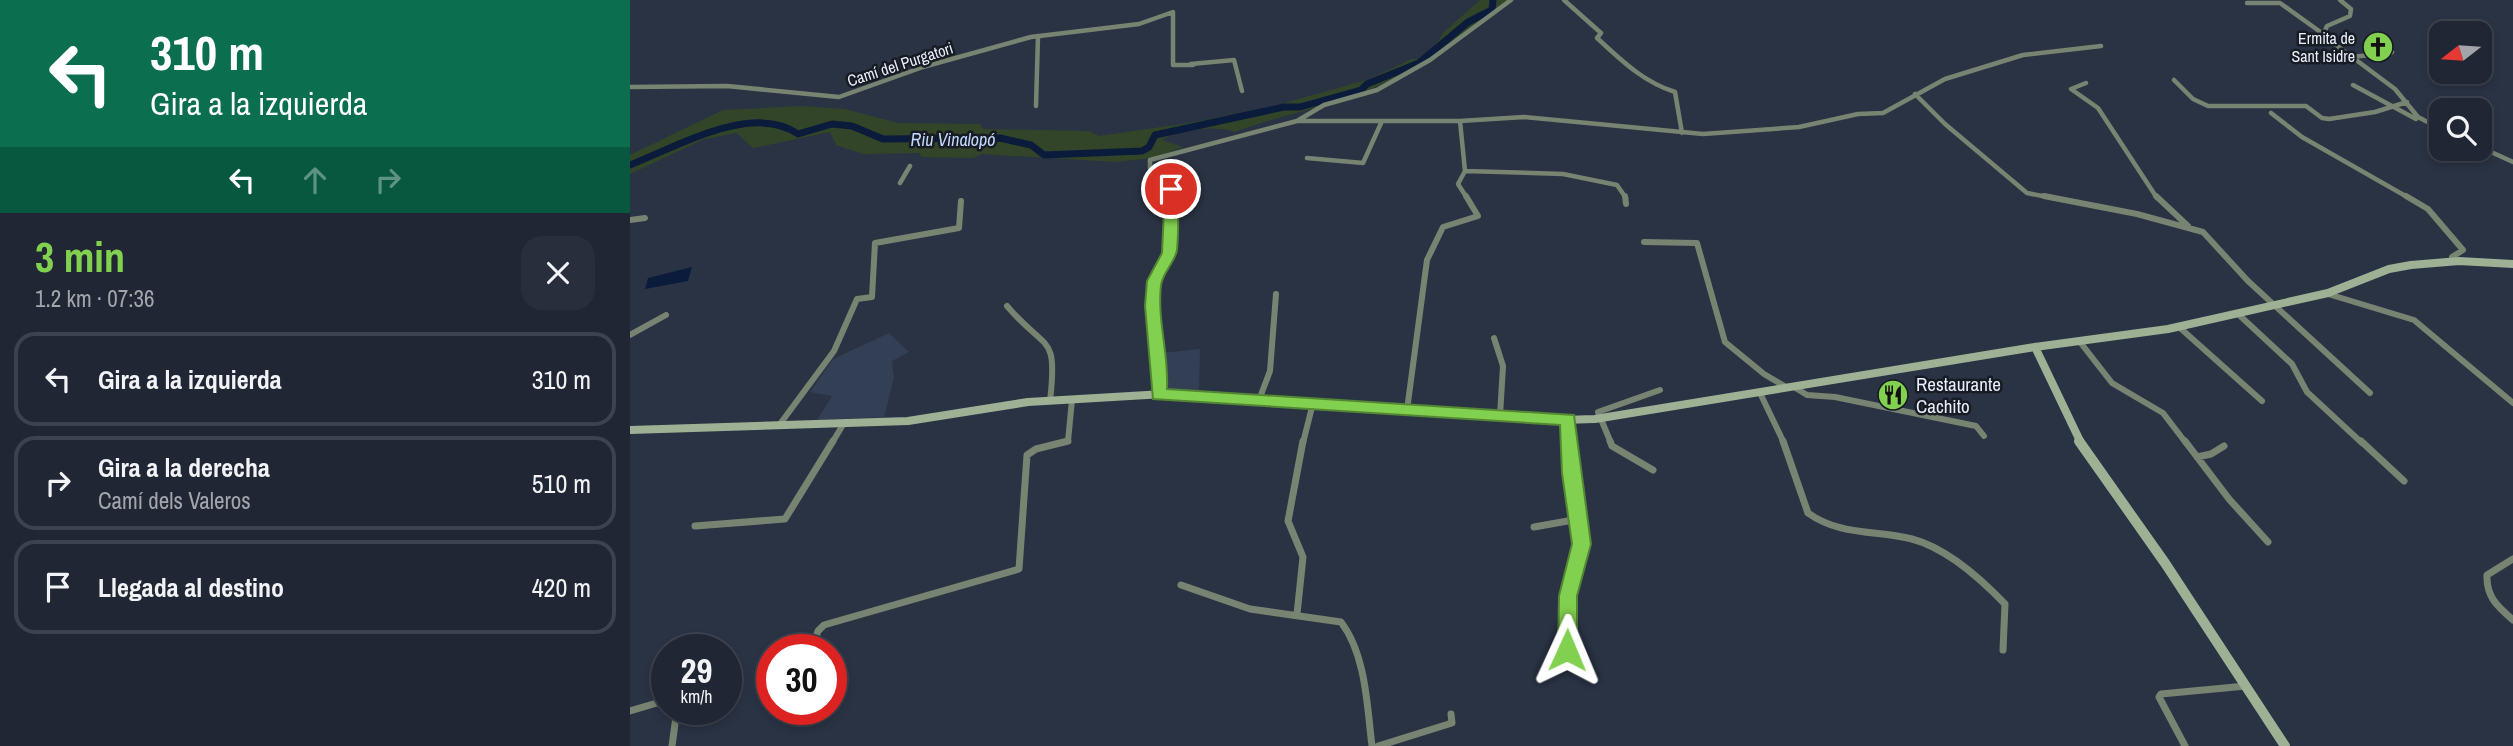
<!DOCTYPE html>
<html lang="es">
<head>
<meta charset="utf-8">
<style>
	body { margin:0; font-family:"Archivo Narrow",sans-serif; background:#282e3b; color:#f1f3f6; height:100vh; display:flex; flex-direction:column; font-size:26px; white-space:nowrap }
	* { box-sizing:border-box; margin:0 }
	p { font-size:23px; color:#a2a5ac }
	.icon { flex:none; width:38px; height:38px; fill:none; stroke:currentColor; stroke-width:2; stroke-linecap:round; stroke-linejoin:round }
	.map { position:relative; flex:1; overflow:hidden }
	.drawer { display:flex; flex-direction:column; background:#202633; width:630px }
	.drawer>* { flex:none }
	.guide { background:#0b6e4f; color:#fff; overflow:hidden }
	.needle { width:46px; rotate:253deg }
	.buttons { position:absolute; left:1799px; top:21px; display:grid; gap:14px }
	.buttons a { display:grid; place-items:center; width:63px; height:63px; border-radius:14px; background:#202633; box-shadow:0 4px 10px #0003,0 0 0 2px #3d434e; font-size:35px }
	.speed { position:absolute; left:21px; top:634px; display:flex; gap:14px; font-size:35px; font-weight:700; text-align:center }
	.speed>* { display:grid; place-content:center; width:91px; height:91px; border-radius:50%; background:#202633; box-shadow:0 4px 10px #0003,0 0 0 2px #3d434e; line-height:1 }
	.speed small { font-size:18px; font-weight:400 }
	.speed .limit { border:10px solid #d22; background:#fff; color:#111 }
	.pin { position:absolute; display:grid; place-items:center; width:60px; height:60px; color:#fff; margin:-30px; border:4px solid #fff; border-radius:50%; box-shadow:0 2px 7px #0007 }
	.me { position:absolute; width:77px; margin:-38px; rotate:1deg; stroke-linejoin:round; filter:drop-shadow(0 0 5px #0008) }
	.turn { display:flex; align-items:center; gap:24px; height:147px; padding:0 35px; font-size:32px }
	.turn .icon { width:91px; height:91px; stroke-width:2.5 }
	.turn b { display:block; font-size:49px; line-height:60px }
	.lanes { display:flex; align-items:center; height:66px; padding:0 35px; background:#0003; justify-content:center; gap:35px; direction:ltr }
	.lanes .off { opacity:.35 }
	.round { display:grid; place-items:center; flex:none; width:74px; height:74px; border-radius:21px; background:#282e3b }
	.overview { display:flex; align-items:center; justify-content:space-between; height:119px; padding:0 35px }
	h1 { font-size:42px; font-weight:700; line-height:52px; color:#82d04f }
	ul { padding:0; list-style:none }
	li { display:flex; align-items:center; gap:21px; height:94px; margin:0 14px 10px; padding:0 21px; border:4px solid #3d434e; border-radius:21px }
	li div { flex:1 }
	li b { display:block; font-size:26px }
	li em { font-style:normal }
	main { display:flex; flex:1; min-height:0 }
	.map>svg:first-child { display:block }
</style>
</head>
<body>
<main>
<section class="drawer">
<div class="guide">
<div class="turn"><svg class="icon" aria-label="left" viewBox="0 0 24 24"><path d="M17 20v-9H6M10 6l-5 5 5 5"/></svg><div><b>310 m</b>Gira a la izquierda</div></div>
<div class="lanes"><svg class="icon" aria-label="left" viewBox="0 0 24 24"><path d="M17 20v-9H6M10 6l-5 5 5 5"/></svg><svg class="icon off" aria-label="ahead" viewBox="0 0 24 24"><path d="M12 20V5M6 11l6-6 6 6"/></svg><svg class="icon off" aria-label="right" viewBox="0 0 24 24"><path d="M7 20v-9h11M14 6l5 5-5 5"/></svg></div>
</div>
<div class="overview"><div><h1>3 min</h1><p>1.2 km · 07:36</p></div><a class="round"><svg class="icon" aria-label="close" viewBox="0 0 24 24"><path d="M6 6l12 12M18 6L6 18"/></svg></a></div>
<ul>
<li><svg class="icon" aria-label="left" viewBox="0 0 24 24"><path d="M17 20v-9H6M10 6l-5 5 5 5"/></svg><div><b>Gira a la izquierda</b></div><em>310 m</em></li>
<li><svg class="icon" aria-label="right" viewBox="0 0 24 24"><path d="M7 20v-9h11M14 6l5 5-5 5"/></svg><div><b>Gira a la derecha</b><p>Camí dels Valeros</p></div><em>510 m</em></li>
<li><svg class="icon" aria-label="arrive" viewBox="0 0 24 24"><path d="M6 21V4h12l-3 4 3 4H6"/></svg><div><b>Llegada al destino</b></div><em>420 m</em></li>
</ul>
</section>
<div class="map">
<svg width="1883" height="746" viewBox="0 0 1883 746">
	<rect width="100%" height="100%" fill="#2a3344"/>
	<path fill="#333f54" d="M259 333 279 352 262 361 264 378 254 417 187 420 202 396 180 392 203 359Z
		M570 349 569 390H533L531 353Z"/>
	<path fill="#324528" d="M850 0H879C834 33 791 68 739 90 696 108 649 115 605 132 587 125 548 129 532 140L553 147 523 158 485 162 352 154 343 158 291 157 290 153 233 154 206 145 200 132 123 148 107 133 74 139 0 174V155L93 110 171 106 215 109 268 123 350 124 353 129 459 131 469 136 559 123 636 108 740 79 781 59H791L804 48 813 33Z"/>
	<path fill="#0b1b3c" d="M62 267 58 281 15 289 18 278Z"/>
	<g fill="none" stroke-linecap="round" stroke-linejoin="round">
		<path stroke="#0b1b3c" stroke-width="7" d="M0 165C46 147 123 102 168 134L202 124 222 126 253 139 370 138 401 145 414 155 512 151 519 147 525 135 654 107H670L731 90 737 84 789 63 838 22 862 10 863 0"/>
		<path stroke="#788472" stroke-width="4.5" d="M934 0 971 33 967 38C991 60 1013 82 1045 92L1052 133
			M1710 0 1721 9 1720 16 1697 26 1694 33 1698 39 1765 89 1788 117 1811 129
			M1617 3H1650L1696 36
			M1721 57 1761 53 1762 52 1751 51 1754 53
			M561 64 604 60 612 91
			M1544 80 1563 99 1578 106H1676L1692 118 1699 119 1745 112 1777 102
			M1456 83 1441 89 1468 108 1527 198
			M1723 85 1786 119
			M0 87 97 86 209 97 293 67 401 37 509 24 543 12V65H563
			M1285 94 1315 124 1397 193 1423 198
			M406 106 408 36
			M1641 113 1672 137 1779 198
			M667 121H830L894 117 1073 134 1169 127 1228 114 1253 113 1315 79 1393 55 1471 46
			M830 121 835 171 828 184 837 198
			M1850 147 1883 162
			M677 158 733 163 752 121
			M835 171 933 174 987 185 996 198
			M270 183 280 166
			M542 198V192L520 169V160L667 121 694 105 747 90 800 60 881 0"/>
		<path stroke="#788472" stroke-width="6" d="M995 196 996 204
			M1414 196 1507 214 1573 232 1618 281 1740 393
			M1526 196 1558 226
			M1776 196 1798 209 1833 250 1822 257 1824 261
			M0 220 15 218
			M1014 242 1067 243 1095 342 1134 374 1156 387
			M1698 294 1784 320 1883 403
			M377 306C416 352 428 332 420 401
			M1607 313 1662 364 1677 392 1732 443
			M1549 327 1632 401
			M0 335 36 315
			M864 338 873 366 870 416
			M1450 342 1482 383 1533 413 1556 443
			M1164 387 1177 395 1205 397 1346 426 1354 436
			M1130 393 1154 443
			M529 395 531 366 523 331 524 281 539 253 542 196
			M629 400 640 371 646 294
			M777 410 797 260 813 227 848 216 836 196
			M938 420 939 443
			M150 424 204 351 227 299 242 297 245 243 329 228 331 201
			M202 443 214 423
			M431 443 438 441 442 400
			M673 443 683 403
			M981 443 968 412 1030 390"/>
		<path stroke="#788472" stroke-width="7" d="M980 441 982 446 1023 470
			M1153 441 1178 513C1210 536 1246 530 1282 539 1316 548 1352 580 1375 604L1373 650
			M1555 441 1599 499 1638 542
			M1731 441 1774 481
			M1567 457 1581 454 1594 446
			M65 526 155 519 203 441
			M904 527 949 519
			M1883 559 1857 575C1856 597 1868 607 1883 620
			M551 585 620 609 711 622C736 655 737 706 742 746
			M667 614 673 557 658 521 673 441
			M182 649 188 631 194 625 389 569 397 455 406 449 438 441
			M937 650 938 596 952 544 939 441
			M0 711 37 700
			M163 715 165 709
			M42 746 47 709
			M748 746 822 723 821 714
			M1555 746 1529 697 1531 694 1616 686"/>
		<path stroke="#9eb194" stroke-width="8" d="M1405 347 1451 443
			M0 430 278 421 398 402 534 394 931 420 965 419 1405 347 1538 329 1698 293 1759 269 1781 265 1829 261 1883 264"/>
		<path stroke="#9eb194" stroke-width="10" d="M1449 441 1535 563 1655 746"/>
	</g>
	<path fill="#82d04f" stroke="#548733" stroke-width="2" d="M541 185 548 189C548 209 549 230 547 250 545 262 533 272 531 285 527 320 539 354 537 389L944 415 961 544 947 596V650L944 657 937 659 931 657 928 650 929 596 942 544 932 473 930 425 523 399 515 306 517 281 532 253 535 189Z"/>
	<defs>
		<g id="church-disc" transform="scale(1.575)"><circle r="9.5" fill="#82d04f" stroke="#171b23"/><path d="M-1.2-6h2.4v3.5h3.3v2.4h-3.3V6h-2.4V-.1h-3.3v-2.4h3.3Z" fill="#111"/></g>
		<g id="restaurant-disc" transform="scale(1.575)"><circle r="9.5" fill="#82d04f" stroke="#171b23"/><path d="M-5-6h1v4h1v-4h1v4h1v-4h1v5L-1.5 .5V6h-2V.5L-5-1ZM5-6V6H3V1.5H1.5Q1.5-4 5-6Z" fill="#111"/></g>
	</defs>
	<g fill-rule="evenodd">
		<use href="#church-disc" x="1748" y="47"/>
		<use href="#restaurant-disc" x="1263" y="395"/>
	</g>
	<g text-anchor="middle" dominant-baseline="central" stroke-width="5" stroke-linejoin="round" paint-order="stroke">
		<g font-size="16" fill="#e8eef9" stroke="#171b23" text-anchor="end">
			<text x="1725" y="38">Ermita de<tspan x="1725" dy="18">Sant Isidre</tspan></text>
		</g>
		<g font-size="16" fill="#e8eef9" stroke="#171b23">
			<text transform="translate(270 64) rotate(-18)">Camí del Purgatori</text>
		</g>
		<g font-size="18" font-style="italic" fill="#c3d8fe" stroke="#171b23">
			<text x="323" y="139">Riu Vinalopó</text>
		</g>
		<g font-size="19" fill="#e8eef9" stroke="#171b23" text-anchor="start">
			<text x="1286" y="384">Restaurante<tspan x="1286" dy="22">Cachito</tspan></text>
		</g>
	</g>
</svg>
<div class="buttons">
<a><svg class="needle" viewBox="-14 -14 28 28"><path d="M0-13l5 13h-10z" fill="#e53935"/><path d="M0 13l5-13h-10z" fill="#a2a5ac"/></svg></a>
<a><svg class="icon" aria-label="search" viewBox="0 0 24 24"><circle cx="10" cy="10" r="6"/><path d="M15 15l6 6"/></svg></a>
</div>
<div class="speed"><div>29<small>km/h</small></div><div class="limit">30</div></div>
<div class="pin" style="left:541px;top:189px;background:#d93025"><svg class="icon" aria-label="arrive" viewBox="0 0 24 24"><path d="M6 21V4h12l-3 4 3 4H6"/></svg></div>
<svg class="me" style="left:937px;top:650px" viewBox="-20 -20 40 40"><path d="M0-17L14 15 0 8-14 15z" fill="#82d04f" stroke="#fff" stroke-width="4"/></svg>
</div>
</main>
</body>
</html>
